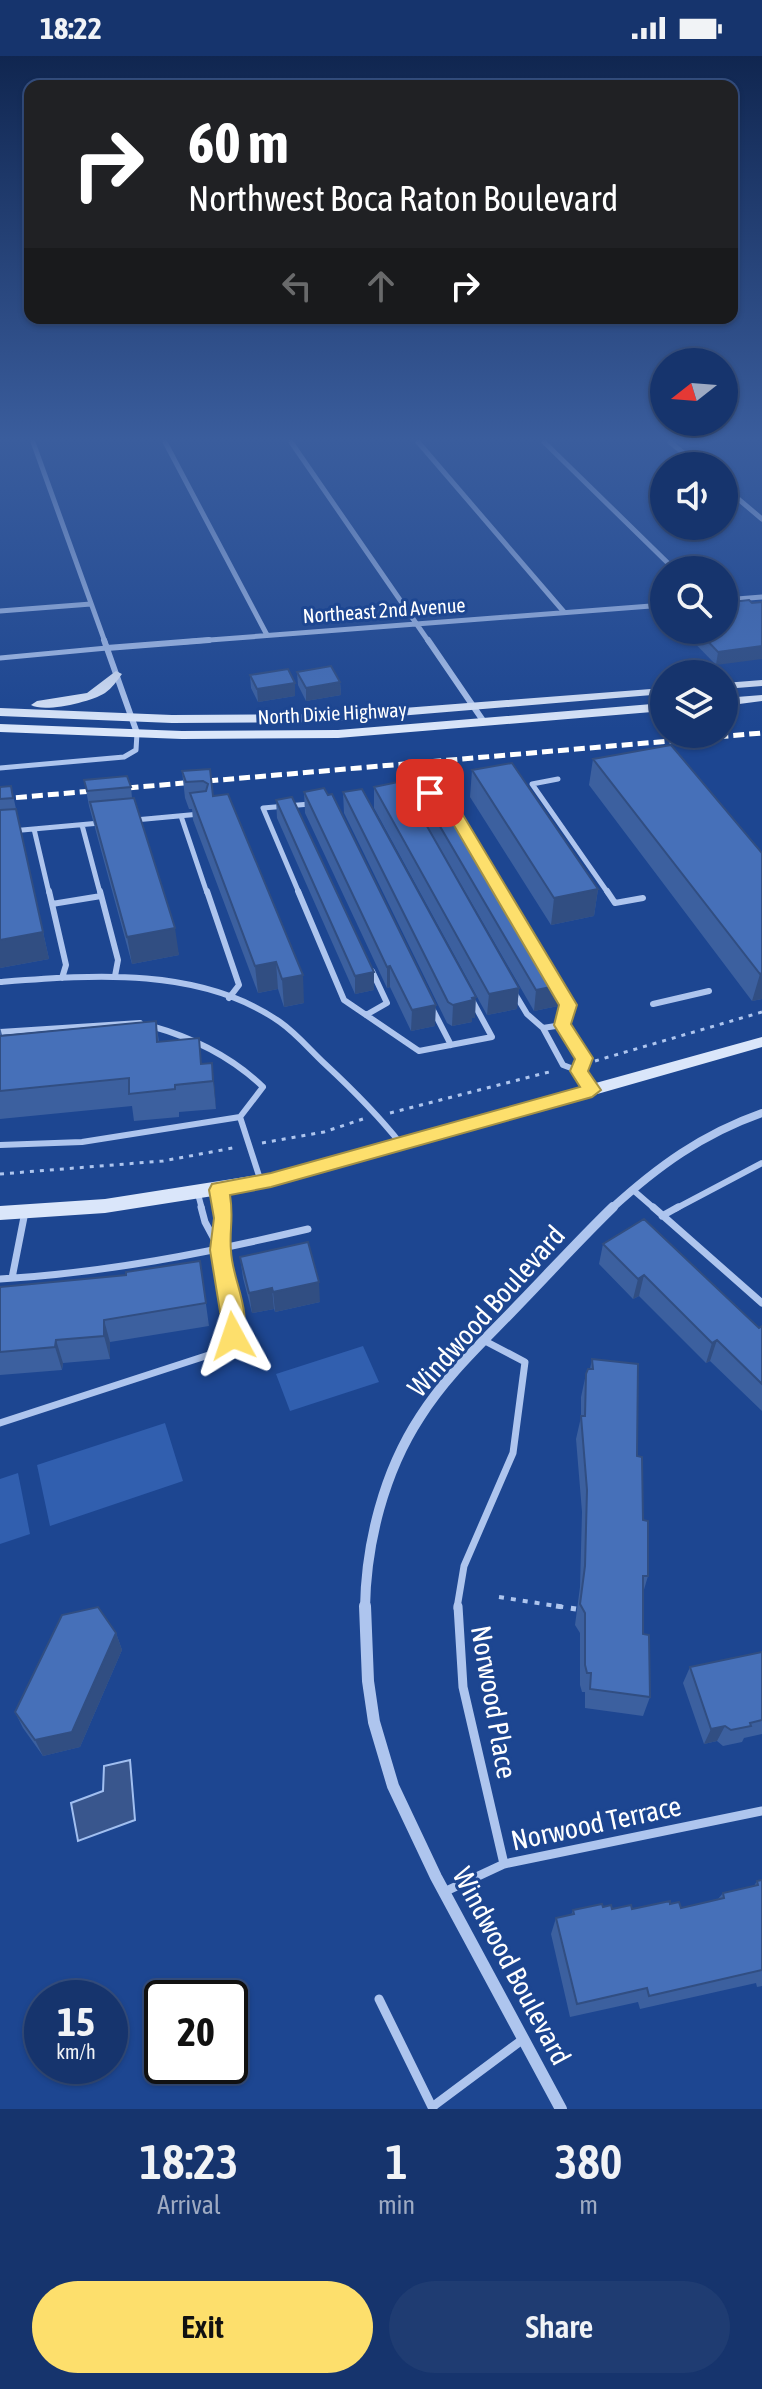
<!DOCTYPE html>
<html lang="en">
<head>
<meta charset="utf-8">
<style>
	body { margin:0; font-family:"Asap Condensed",sans-serif; background:#1f3c72; color:#f1f3f6; height:100vh; display:flex; flex-direction:column; font-size:30px; white-space:nowrap }
	* { box-sizing:border-box; margin:0 }
	p { font-size:26px; color:#9eaac2 }
	.icon { flex:none; width:44px; height:44px; fill:none; stroke:currentColor; stroke-width:2; stroke-linecap:round; stroke-linejoin:round }
	.map { position:relative; height:2053px; overflow:hidden }
	.drawer { display:flex; flex-direction:column; background:#16346d; flex:1 }
	.drawer>* { flex:none }
	.top-card { position:absolute; left:24px; top:24px; width:714px; height:244px; border-radius:16px; box-shadow:0 2px 6px #0004,0 0 0 2px #354f80; background:#202124; color:#fff; overflow:hidden }
	.needle { width:52px; rotate:253deg }
	.controls { position:absolute; left:650px; top:292px; display:grid; gap:16px }
	.controls a { display:grid; place-items:center; width:88px; height:88px; border-radius:50%; background:#16346d; box-shadow:0 2px 6px #0004,0 0 0 2px #354f80; font-size:40px }
	.speed { position:absolute; left:24px; top:1924px; display:flex; gap:16px; font-size:40px; font-weight:700; text-align:center }
	.speed>* { display:grid; place-content:center; width:104px; height:104px; border-radius:50%; background:#16346d; box-shadow:0 2px 6px #0004,0 0 0 2px #354f80; line-height:1 }
	.speed small { font-size:20px; font-weight:400 }
	.speed .limit { border:4px solid #111; border-radius:12px; background:#fff; color:#111 }
	.pin { position:absolute; display:grid; place-items:center; width:68px; height:68px; color:#fff; margin:-34px; border-radius:16px; box-shadow:0 4px 12px #0006 }
	.me { position:absolute; width:88px; margin:-44px; rotate:355deg; stroke-linejoin:round; filter:drop-shadow(0 0 6px #0008) }
	.turn { display:flex; align-items:center; gap:28px; height:168px; padding:0 32px; font-size:36px }
	.turn .icon { width:104px; height:104px; stroke-width:2.5 }
	.turn b { display:block; font-size:56px; line-height:68px }
	.lanes { display:flex; align-items:center; height:76px; padding:0 32px; background:#0003; justify-content:center; gap:40px; direction:ltr }
	.lanes .off { opacity:.35 }
	.eta { display:flex; justify-content:space-evenly; align-items:center; height:136px; text-align:center }
	.eta b { font-size:48px; font-weight:600; line-height:56px }
	.cta { display:flex; gap:16px; margin-top:auto; padding:16px 32px }
	.cta a { flex:1; height:92px; border-radius:48px; background:#fddf6c; color:#111; font-size:32px; font-weight:600; line-height:92px; text-align:center }
	.cta a+a { background:#1f3c72; color:#f1f3f6 }
	.status { display:flex; justify-content:space-between; align-items:center; height:56px; padding:0 40px; background:#16346d; direction:ltr }
	.status svg { height:22px; fill:currentColor }
	.map>svg:first-child { display:block }
</style>
</head>
<body>
<div class="status"><b>18:22</b><svg viewBox="0 0 49 12"><path d="M0 12V9h3v3zM5 12V6h3v6zM10 12V3h3v9zM15 12V0h3v12zM26 1h20v11H26zM47 4h2v5h-2z"/></svg></div>
<div class="map">
<svg width="762" height="2053" viewBox="0 0 762 2053">
	<rect width="100%" height="100%" fill="#1d4691"/>
	<path fill="#315faf" d="M363 1290 379 1326 290 1355 276 1318Z
		M165 1367 183 1425 50 1470 37 1409Z
		M18 1417 30 1478 0 1488V1423Z"/>
	<path fill="#39568d" stroke="#a1bff0" stroke-width="2" d="M130 1704 135 1764 78 1785 71 1747 103 1735 104 1710Z"/>
	<g fill="none" stroke-linecap="round" stroke-linejoin="round">
		<path stroke="#aec5ee" stroke-width="3" stroke-dasharray="4 6" stroke-linecap="butt" d="M595 1005 762 956
			M390 1057 553 1015
			M262 1087 324 1076 363 1063
			M0 1118 163 1105 238 1091"/>
		<path stroke="#aec5ee" stroke-width="4" stroke-dasharray="5 7" stroke-linecap="butt" d="M499 1541 569 1552"/>
		<path stroke="#aec5ee" stroke-width="5" stroke-dasharray="6 9" stroke-linecap="butt" d="M556 1550 576 1553"/>
		<path stroke="#aec5ee" stroke-width="5" d="M0 602 107 592
			M0 712 124 701 136 694 137 677
			M558 723 532 728 608 837
			M181 760 207 837
			M135 764 200 758
			M82 769 100 837
			M34 773 49 837
			M0 776 100 767
			M299 837 263 752 310 748"/>
		<path stroke="#aec5ee" stroke-width="6" d="M49 835 66 909 62 922
			M100 835 118 904 115 920
			M207 835 239 929 229 942
			M298 835 344 944 419 995 492 981 473 946
			M607 835 615 847 643 842
			M52 848 101 840
			M0 926C92 919 200 910 280 966 297 978 310 994 325 1008 352 1033 378 1059 401 1088
			M556 929 568 949 562 969 584 1002 579 1015
			M515 938 527 958 543 972 562 969
			M653 948 709 935
			M433 954 451 989
			M366 959 387 947 372 915
			M151 970C194 982 231 1000 263 1031L240 1061 261 1126
			M543 972 563 1009 579 1015 591 1033
			M0 976 140 967
			M0 1089 82 1086 240 1061
			M219 1134 222 1153
			M633 1134 655 1153
			M198 1138 202 1153
			M675 1153 762 1107"/>
		<path stroke="#aec5ee" stroke-width="7" d="M653 1151 762 1247
			M662 1160 678 1151
			M220 1194 224 1162 222 1151
			M12 1222 25 1156
			M0 1223C105 1217 206 1197 308 1173
			M0 1367 221 1295 233 1280 235 1269 220 1194 205 1166 201 1151
			M457 1552 464 1510 513 1397 525 1306 485 1285"/>
		<path stroke="#aec5ee" stroke-width="9" d="M458 1550 463 1631 504 1808
			M444 1836 504 1808 762 1755
			M379 1943 433 2053
			M432 2051 522 1984"/>
		<path stroke="#aec5ee" stroke-width="5" d="M33 386 105 586
			M165 386 267 579
			M291 386 429 586
			M418 386 564 556
			M544 386 675 514
			M670 386 699 410
			M724 431 762 463
			M724 544 762 541
			M0 555 91 548
			M183 586 664 549"/>
		<path stroke="#aec5ee" stroke-width="6" d="M104 584 137 677
			M428 584 484 666
			M107 592 209 584"/>
		<path stroke="#aec5ee" stroke-width="8" d="M611 1153C657 1111 702 1078 762 1057"/>
		<path stroke="#aec5ee" stroke-width="10" d="M365 1552C366 1487 384 1416 420 1361 447 1318 485 1284 520 1247 551 1215 581 1182 613 1151"/>
		<path stroke="#aec5ee" stroke-width="12" d="M365 1550 368 1625 374 1666 393 1730 436 1821 561 2053"/>
		<path fill="#dae6fa" fill-rule="evenodd" d="M116 615 122 618C117 625 112 632 105 637 91 646 44 657 31 649L37 645 87 637Z
			M762 624V630L724 633V627Z
			M664 632V638L326 666 172 667 0 660V652L172 659 326 658Z
			M762 639V645L724 650V642Z
			M664 647V655L338 682 182 683 0 676V668L182 675 338 674Z
			M762 981V991L271 1131 105 1157 0 1164V1150L105 1143 271 1117Z"/>
		<path stroke="#fff" stroke-width="5" stroke-dasharray="11 5" stroke-linecap="butt" d="M0 743 762 677"/>
	</g>
	<path fill="#3c609f" d="M752 547 716 609 682 574H724Z
		M297 616 340 626 341 639 306 645 298 629Z
		M250 619 295 627V640L258 646 251 632Z
		M593 703 762 797V943L752 945 589 729Z
		M210 713 213 740 304 947 284 951 278 933 258 937 193 764 192 753H189L185 742 182 715Z
		M472 714 598 833 594 860 551 869 470 741Z
		M84 724 131 731 132 742 179 899 132 908 89 750Z
		M414 726 561 929 558 950 534 955 414 747Z
		M11 730 49 903 0 912V731Z
		M374 731 519 932 517 953 487 959 374 752Z
		M304 736 435 970 411 975 390 931 387 932 305 757Z
		M343 736 475 962H472V966L452 970 447 967 344 757Z
		M276 744 374 934 355 938 277 762Z
		M156 965 159 986 203 1008 212 1007 216 1053 179 1056V1061L134 1065 132 1050 0 1063V971L2 979Z
		M603 1188 759 1272 762 1270V1355L710 1305 706 1307 639 1240 633 1243 599 1208Z
		M240 1201 320 1246 275 1256 274 1253 252 1257 243 1222Z
		M200 1205 209 1270 110 1286V1303L63 1307 62 1314 0 1319V1231L126 1219Z
		M592 1303 637 1400 648 1520 643 1537V1578L650 1641 643 1660 585 1652V1636H582L580 1629V1577L575 1569 580 1531 582 1456 576 1383 581 1361V1341L586 1318 590 1313Z
		M116 1577 122 1594 80 1691 43 1700 23 1672 15 1656Z
		M762 1596V1678L744 1682 742 1686 723 1690 717 1685 704 1688 683 1627 690 1611Z
		M762 1824V1930L757 1931 756 1927 640 1953 638 1946 570 1961 551 1878 556 1862 571 1859 573 1854 603 1851 612 1853H632L670 1848 681 1852 718 1843 723 1837 754 1830 757 1825Z"/>
	<path fill="#314e82" d="M762 590V603L716 609 718 596Z
		M340 626 341 639 306 645V632Z
		M295 627V640L258 646 257 633Z
		M22 780 49 903 0 912V884Z
		M598 833 594 860 551 869 554 842Z
		M175 872 179 899 132 908 127 881Z
		M276 906 278 933 258 937 255 910Z
		M390 910V931L387 932V911Z
		M374 916V934L355 938V920Z
		M762 917V943L752 945 760 918Z
		M303 919 304 947 284 951 282 923Z
		M561 929 558 950 534 955 536 934Z
		M519 932 517 953 487 959 489 938Z
		M476 941 475 962H472V966L452 970 453 949Z
		M436 949 435 970 411 975 412 954Z
		M212 1007 215 1034 216 1053 213 1025Z
		M644 1219 639 1240 633 1243 638 1223Z
		M319 1226 320 1246 275 1256 273 1236Z
		M272 1232 274 1253 252 1257 249 1237Z
		M104 1264 110 1286V1303L104 1280Z
		M56 1284 63 1307 62 1314 55 1291Z
		M717 1284 710 1305 706 1307 712 1287Z
		M116 1577 122 1594 80 1691 43 1700 35 1684Z
		M725 1670 717 1685 704 1688 711 1673Z"/>
	<path fill="#4670b9" stroke="#314e82" stroke-width="2" d="M749 544 752 547 762 546V590L718 596 697 574H724V547Z
		M331 610 340 626 306 632 297 616Z
		M288 613 295 627 257 633 250 619Z
		M671 689 762 797V917L760 918 593 703Z
		M512 707 598 833 554 842 472 714Z
		M210 713 213 740 228 738 303 919 282 923 276 906 255 910 190 737 206 735 208 728 203 725 186 726 182 715Z
		M127 720 131 731 87 735 84 724Z
		M435 724 561 929 536 934 414 726Z
		M398 726 403 728 519 932 489 938 374 731Z
		M11 730 13 742 0 743V731Z
		M324 732 328 739 332 738 436 949 412 954 390 910 387 911 304 736Z
		M362 733 476 941 472 942 473 944 453 949 448 946 343 736Z
		M292 741 374 916 355 920 276 744Z
		M134 742 175 872 127 881 90 746Z
		M16 753 43 876 0 884V754Z
		M156 965 157 986 199 982 201 1008 212 1007 213 1025 175 1029V1033L129 1038V1022L0 1035V980Z
		M644 1163 759 1272 762 1270V1328L717 1284 712 1287 644 1219 638 1223 603 1188Z
		M308 1186 319 1226 273 1236 272 1232 249 1237 240 1201Z
		M200 1205 206 1247 104 1264V1280L56 1284 55 1291 0 1296V1231L126 1219V1216Z
		M592 1303 638 1308 637 1400 642 1401 643 1464 648 1465V1520H643V1578L649 1579 650 1641 590 1633 591 1617H587L585 1609V1557L580 1548 585 1510 587 1434 581 1360H585L586 1318 588 1313H593Z
		M98 1551 116 1577 72 1676 35 1684 15 1656 62 1559Z
		M762 1596V1664L750 1667 751 1670 731 1674 725 1670 711 1673 690 1611Z
		M762 1824V1914L649 1940 647 1932 577 1948 556 1862 574 1858 573 1854 602 1848 603 1851 611 1849 612 1853 631 1849 632 1853 670 1845V1848L679 1846 681 1852 724 1842 723 1837 758 1829 757 1825Z"/>
	<linearGradient id="sky" x2="0" y2="1"><stop stop-color="#102650"/><stop offset="0.57" stop-color="#3a5d9d"/><stop offset="1" stop-color="#3a5d9d" stop-opacity="0"/></linearGradient>
	<rect width="762" height="673" fill="url(#sky)"/>
	<path fill="#fddf6c" stroke="#a49146" stroke-width="2" d="M430 732 451 739 577 949 571 968 593 1002 588 1015 601 1034 592 1041 271 1131 230 1139C234 1163 229 1174 231 1195 232 1224 254 1258 240 1286L233 1289 225 1286 210 1194 214 1162 209 1134 212 1128 271 1117 580 1031 570 1015 575 1003 554 969 559 949 438 742 423 737Z"/>
	<g text-anchor="middle" dominant-baseline="central" stroke-width="6" stroke-linejoin="round" paint-order="stroke">
		<g font-size="20" fill="#fff" stroke="#1d4691">
			<text transform="translate(384 554) rotate(-4)">Northeast 2nd Avenue</text>
			<text transform="translate(332 657) rotate(-3)">North Dixie Highway</text>
		</g>
		<g font-size="28" fill="#fff" stroke="#1d4691">
			<text transform="translate(486 1255) rotate(-48)">Windwood Boulevard</text>
			<text transform="translate(494 1646) rotate(80)">Norwood Place</text>
			<text transform="translate(596 1767) rotate(-12)">Norwood Terrace</text>
			<text transform="translate(512 1910) rotate(62)">Windwood Boulevard</text>
		</g>
	</g>
</svg>
<div class="controls">
<a><svg class="needle" viewBox="-14 -14 28 28"><path d="M0-13l5 13h-10z" fill="#e53935"/><path d="M0 13l5-13h-10z" fill="#9eaac2"/></svg></a>
<a><svg class="icon" aria-label="sound" viewBox="0 0 24 24"><path d="M4 9h4l5-4v14l-5-4H4zM17 9q2 3 0 6"/></svg></a>
<a><svg class="icon" aria-label="search" viewBox="0 0 24 24"><circle cx="10" cy="10" r="6"/><path d="M15 15l6 6"/></svg></a>
<a><svg class="icon" aria-label="layers" viewBox="0 0 24 24"><path d="M12 4l9 5-9 5-9-5zM3 14l9 5 9-5"/></svg></a>
</div>
<div class="speed"><div>15<small>km/h</small></div><div class="limit">20</div></div>
<div class="pin" style="left:430px;top:737px;background:#d93025"><svg class="icon" aria-label="arrive" viewBox="0 0 24 24"><path d="M6 21V4h12l-3 4 3 4H6"/></svg></div>
<svg class="me" style="left:233px;top:1280px" viewBox="-20 -20 40 40"><path d="M0-17L14 15 0 8-14 15z" fill="#fddf6c" stroke="#fff" stroke-width="4"/></svg>
<div class="top-card">
<div class="turn"><svg class="icon" aria-label="right" viewBox="0 0 24 24"><path d="M7 20v-9h11M14 6l5 5-5 5"/></svg><div><b>60 m</b>Northwest Boca Raton Boulevard</div></div>
<div class="lanes"><svg class="icon off" aria-label="left" viewBox="0 0 24 24"><path d="M17 20v-9H6M10 6l-5 5 5 5"/></svg><svg class="icon off" aria-label="ahead" viewBox="0 0 24 24"><path d="M12 20V5M6 11l6-6 6 6"/></svg><svg class="icon" aria-label="right" viewBox="0 0 24 24"><path d="M7 20v-9h11M14 6l5 5-5 5"/></svg></div>
</div>
</div>
<section class="drawer">
<div class="eta">
<div><b>18:23</b><p>Arrival</p></div>
<div><b>1</b><p>min</p></div>
<div><b>380</b><p>m</p></div>
</div>
<div class="cta"><a>Exit</a><a>Share</a></div>
</section>
</body>
</html>
